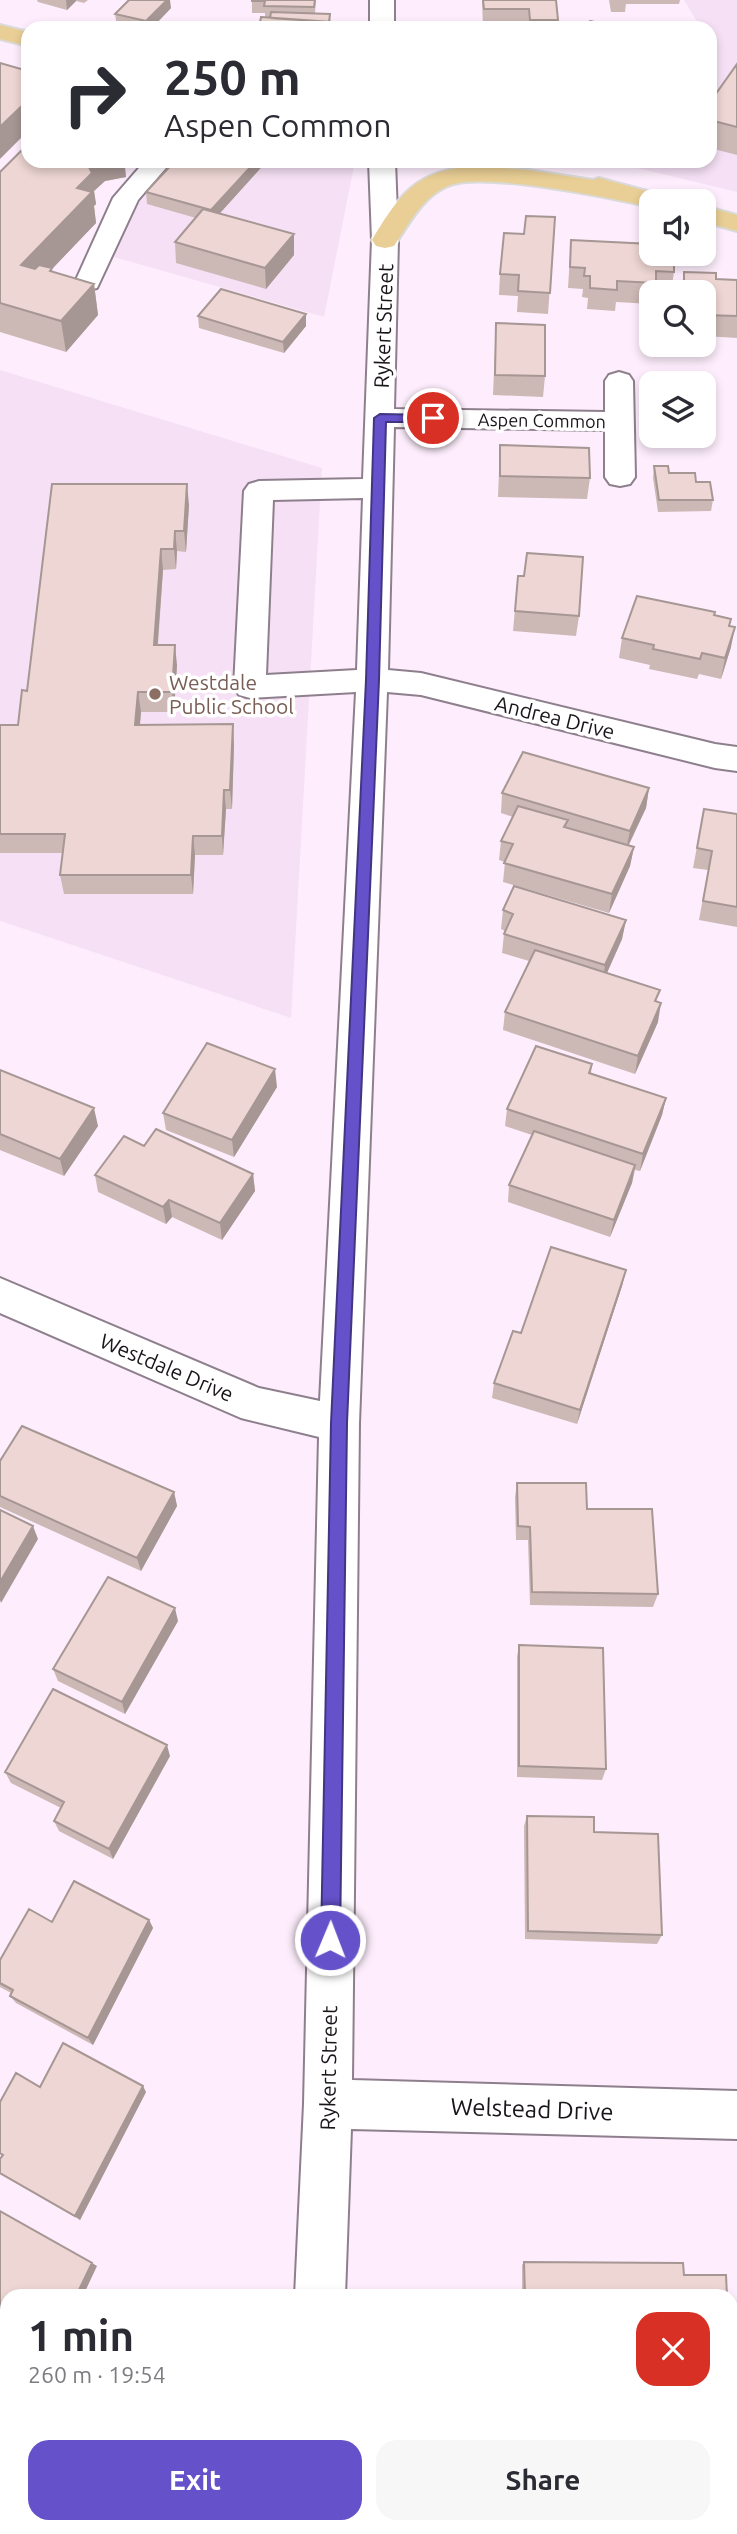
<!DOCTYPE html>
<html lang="en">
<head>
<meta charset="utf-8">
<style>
	body { margin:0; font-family:Ubuntu,sans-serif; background:#f7f7f7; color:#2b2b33; height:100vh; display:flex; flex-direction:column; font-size:26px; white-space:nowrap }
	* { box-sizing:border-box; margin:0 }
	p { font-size:23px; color:#7c7c81 }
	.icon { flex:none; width:38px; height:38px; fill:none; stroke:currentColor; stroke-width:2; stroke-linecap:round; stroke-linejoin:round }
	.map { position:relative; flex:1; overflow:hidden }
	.sheet { position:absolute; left:0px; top:2289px; width:738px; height:245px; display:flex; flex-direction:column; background:#fff; border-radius:21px 21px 0 0; box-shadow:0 4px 10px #0003 }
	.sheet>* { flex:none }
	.top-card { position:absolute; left:21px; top:21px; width:696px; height:147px; border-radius:21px; box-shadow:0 4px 10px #0003; background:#fff; color:#2b2b33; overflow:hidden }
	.buttons { position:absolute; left:639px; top:189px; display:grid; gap:14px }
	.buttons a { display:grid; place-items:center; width:77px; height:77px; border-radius:14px; background:#fff; box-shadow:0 4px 10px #0003; font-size:35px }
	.pin { position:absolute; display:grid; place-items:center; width:60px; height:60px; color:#fff; margin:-30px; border:4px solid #fff; border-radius:50%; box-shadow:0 2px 7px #0007 }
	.me { position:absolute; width:77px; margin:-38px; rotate:1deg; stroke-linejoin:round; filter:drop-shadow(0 0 5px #0008) }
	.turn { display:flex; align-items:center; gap:24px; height:147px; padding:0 28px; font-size:32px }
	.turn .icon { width:91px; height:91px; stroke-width:2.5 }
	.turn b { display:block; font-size:49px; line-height:60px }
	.round { display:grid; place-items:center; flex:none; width:74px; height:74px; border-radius:21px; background:#f7f7f7 }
	.headline { display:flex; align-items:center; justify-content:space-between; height:119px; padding:0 28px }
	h1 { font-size:42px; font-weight:600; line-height:52px }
	.cta { display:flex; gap:14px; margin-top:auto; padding:14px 28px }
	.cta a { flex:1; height:80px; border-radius:21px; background:#6551ca; color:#fff; font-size:28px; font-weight:600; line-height:80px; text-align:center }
	.cta a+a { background:#f7f7f7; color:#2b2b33 }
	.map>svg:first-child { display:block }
</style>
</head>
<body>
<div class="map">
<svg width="737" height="2534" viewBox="0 0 737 2534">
	<rect width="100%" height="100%" fill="#feeefd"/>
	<path fill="#f6e0f5" d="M684 0H737V192L629 166 631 161H710V28H698L699 25Z
		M177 161H355L324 317 93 251Z
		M0 370 322 468 291 1018 0 921Z"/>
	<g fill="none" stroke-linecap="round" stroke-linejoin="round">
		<g stroke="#8e7f8d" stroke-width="4">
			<path id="minor" d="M370 0H394V28H370Z
				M145 161H172L138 200 97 288 88 290 79 288 75 282 113 198Z
				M369 161H395L398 240 394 409 605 412V381L609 375 619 372 629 375 633 381 635 477 630 484 620 486 610 484 605 477V430L394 427 388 670 421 673 715 744 737 747V771L715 768 421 695 387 692 359 1423 352 2080 737 2091V2139L351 2129 345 2296H295L304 2104 319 1437 241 1418 0 1313V1278L259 1388 320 1401 356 692 250 698 239 695 234 687 244 491 249 484 259 481 363 479 372 240ZM363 498 357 670 266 675 273 500Z
				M283 2527H337V2534H283Z"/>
		</g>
		<g stroke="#dadada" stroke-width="4">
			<path id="major" d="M0 25 28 32V46L0 39Z
				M476 166 528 170 593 180 599 178 665 196 669 201H651V207C612 198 481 171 448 186 422 197 409 224 394 246L385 248 376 246 372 240C401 192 417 170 476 166Z
				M704 206 737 215V231L704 222Z"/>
		</g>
		<use href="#minor" fill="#fff" fill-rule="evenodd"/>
		<use href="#major" fill="#e9ce95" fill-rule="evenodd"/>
	</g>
	<path fill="#ccb8b5" d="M37 0H88L84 3 76 1 67 10 38 2Z
		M252 0H316L315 13 330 14 331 28H259L265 18V13H252Z
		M482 0H556L558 20V28H483Z
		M609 0H680L679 4H626L625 12H611Z
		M171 8 152 28H127L117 26 115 14Z
		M737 64V155L710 148V93L715 95Z
		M28 161H135L130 167 125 165 126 177 105 181 94 191 96 204 94 206 96 223 52 269V272L94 284 98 315 66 352 0 332V172Z
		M175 161H267L219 214 294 234V255L266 289 176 263 175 242 196 218 147 204 146 192Z
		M555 217 548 314 517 312 518 296 499 295 500 274 524 234Z
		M571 240 674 272 671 292H651V304L616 302 615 311 587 309 588 298 582 297 583 289 568 288Z
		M684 272 716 279 737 280V346V338L704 336V292H681Z
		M198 316 306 326 284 353 199 328Z
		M496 323 545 376 543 397 493 395Z
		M500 445 590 478 587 499 498 497Z
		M654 466 669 473 696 482 713 500 711 511 658 512 653 478Z
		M189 505 186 552 177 551 176 569 163 570 158 645 177 665 174 712H141L140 725 234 744 232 809H226L223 855H195L193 894H64L60 875 63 853H0V725H18L27 691Z
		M518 576H524L579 616 576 636 513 631Z
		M715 612V615L729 626 731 647 721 679 699 674 697 679 649 669 650 665 619 658 622 638Z
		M649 788 646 808 629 845 634 847 630 866 609 913 503 882 505 862 499 860 501 841 513 817 501 813 502 793Z
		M704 809 737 814V927L699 920 708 870 693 868Z
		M503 910 626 920 622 939 607 973 657 1002 658 1022 635 1074 503 1030 505 1012 529 961 502 953 504 934 505 931 501 929Z
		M592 1064 591 1074 666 1098 662 1115 640 1171 635 1170 632 1183 610 1237 508 1202 509 1185 532 1135 505 1126 507 1109Z
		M0 1070 98 1126 64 1176 0 1150Z
		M277 1087 234 1157 166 1130 163 1113Z
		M144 1146 253 1174 255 1191 222 1240 172 1217 166 1224 98 1192 95 1175Z
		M626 1270 622 1286 577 1424 492 1398 494 1383 521 1333Z
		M0 1461 174 1492 177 1506 141 1571 0 1507Z
		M517 1483 587 1509 658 1594 653 1607 530 1605 528 1540H516L515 1497Z
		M178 1621 125 1714 58 1681 53 1669Z
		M519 1645 606 1769 602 1780 517 1777V1657Z
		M170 1756 113 1859 59 1831 54 1821 61 1808 11 1783 5 1772Z
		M527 1816 594 1832 662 1935 657 1944 525 1939 524 1826Z
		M149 1920 153 1928 93 2045 16 2003 10 1996 11 1993 0 1987V1960L52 1922Z
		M40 2087 146 2092 80 2220 0 2174V2159L2 2155 0 2154V2102Z
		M524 2262 684 2275 727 2296H522V2265Z
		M529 2527H653L654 2534H529Z"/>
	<path fill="#a69694" d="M66 0H76V1L67 10Z
		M167 0H170L171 8 152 28H147L146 21Z
		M28 100V131L0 159V127Z
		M89 161H124L126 177 105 181 94 191 96 204 94 206 96 223 52 269 56 299 26 296 21 265 77 188 87 163Z
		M129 161H135L130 167Z
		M256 161H267L212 222 211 210Z
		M294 234V255L266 289 265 268Z
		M94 284 98 315 66 352 61 321Z
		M306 314V326L284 353 283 342Z
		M187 484 189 505 186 552 184 531Z
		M175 531 177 551 176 569 174 549Z
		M161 549 163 570 156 665 154 645Z
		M735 627 731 647 721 679 725 658Z
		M175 645 177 665 174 712 172 692Z
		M138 692 141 712 138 745 135 725Z
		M233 724 234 744 232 809 230 790Z
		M649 788 646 808 626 850 630 831Z
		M224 790 226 809 223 855 222 836Z
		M193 836 195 855 193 894 191 875Z
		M634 847 630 866 609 913 612 894Z
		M626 920 622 939 602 984 605 965Z
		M661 1003 658 1022 635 1074 638 1056Z
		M275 1069 277 1087 234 1157 232 1140Z
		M666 1098 662 1115 640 1171 643 1154Z
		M94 1108 98 1126 64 1176 60 1159Z
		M635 1165 632 1183 610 1237 614 1220Z
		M253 1174 255 1191 222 1240 220 1223Z
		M169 1200 172 1217 166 1224 163 1207Z
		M626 1270 622 1286 577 1424 580 1410Z
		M174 1492 177 1506 141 1571 137 1558Z
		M33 1526 38 1539 1 1603 0 1600V1582Z
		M175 1608 178 1621 125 1714 122 1702Z
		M167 1745 170 1756 113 1859 109 1849Z
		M149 1920 153 1928 93 2045 88 2038Z
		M143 2086 146 2092 80 2220 75 2216Z
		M92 2263 97 2266 83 2296H76Z"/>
	<path fill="#edd6d3" stroke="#a69694" stroke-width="2" d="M129 0H167L146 21 115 14Z
		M252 0H315L314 7 264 6 265 1H252Z
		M483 0H556L558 20H530L529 9H484Z
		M271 12 330 14 329 22 270 18Z
		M261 17 331 22 330 28H259Z
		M590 21 621 28H585Z
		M0 63 28 71V100L0 127Z
		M737 64V127L710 120V93L715 95Z
		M28 144V161H89L87 163 92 173 77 188 92 192 21 265 35 269 39 265 52 268 50 271 94 284 61 321 0 303V172Z
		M175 161H256L211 210 146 192Z
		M203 209 294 234 265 268 175 242Z
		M526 216 555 217 550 293 518 291 519 275 500 274 504 233 524 234Z
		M571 240 651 244V254H674V272L656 271V283L617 281V290L590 288V276H584L585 268 570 267Z
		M684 272 716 273V279L737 280V316L704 315V292H684Z
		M221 289 306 314 283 342 198 316Z
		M496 323 545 325V376L495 375Z
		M500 445 589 448 590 478 500 476Z
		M654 466H668L669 473H695L696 482H710L713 500H659Z
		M52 484H187L184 531H175L174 549H161L154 645H175L172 692H138L135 725 233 724 230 790H224L222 836H193L191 875H60L65 834H0V725H18L22 690 27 691Z
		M527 553 583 557 579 616 515 611 518 576H524Z
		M637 596 715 612 714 615 731 619 729 626 735 627 725 658 702 653 700 659 653 649 654 645 622 638Z
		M523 752 649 788 630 831 502 793Z
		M518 806 568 820 564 827 634 847 612 894 504 863 513 844 501 841Z
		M704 809 737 814V907L703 901 712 851 697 848Z
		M514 886 626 920 605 965 504 934 513 914 503 910Z
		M535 950 660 990 655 1001 661 1003 638 1056 505 1012Z
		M207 1043 275 1069 232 1140 163 1113Z
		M536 1046 592 1064 589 1073 666 1098 643 1154 507 1109Z
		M0 1070 94 1108 60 1159 0 1134Z
		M156 1129 253 1174 220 1223 169 1200 163 1207 95 1175 124 1136 144 1146Z
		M534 1131 635 1165 614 1220 509 1185Z
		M551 1247 626 1270 580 1410 494 1383 513 1331 521 1333Z
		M22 1426 174 1492 137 1558 0 1496V1461Z
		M517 1483H586L587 1509H652L658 1594 532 1592 530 1527 518 1526Z
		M0 1510 33 1526 0 1582Z
		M108 1577 175 1608 122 1702 53 1669Z
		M519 1645 603 1648 606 1769 519 1766Z
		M53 1689 167 1745 109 1849 54 1821 64 1802 5 1772Z
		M527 1816 594 1817V1832L658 1834 662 1935 528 1931Z
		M74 1881 149 1920 88 2038 10 1996 13 1990 0 1983V1960L29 1909 52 1922Z
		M63 2043 143 2086 75 2216 0 2173V2159L3 2155 0 2153V2102L16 2073 40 2087Z
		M0 2211 92 2263 76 2296H7V2337L0 2333Z
		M524 2262 683 2263 684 2275H726L727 2296H525Z
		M532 2527H653L654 2534H532Z"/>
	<path fill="#6551ca" stroke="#423583" stroke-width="2" d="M380 414 433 415 439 418 433 422H386L379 680 347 1423 340 1940 337 1947 330 1950 324 1947 321 1940 331 1423 366 680 374 418Z"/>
	<circle fill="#8d6e63" stroke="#fff" stroke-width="2.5" cx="155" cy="694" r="7"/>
	<g text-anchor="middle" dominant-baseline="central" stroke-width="7" stroke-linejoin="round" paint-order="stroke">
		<g font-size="18" fill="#1a151a" stroke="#fff">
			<text transform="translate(542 420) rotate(1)">Aspen Common</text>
		</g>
		<g font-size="21" fill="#1a151a" stroke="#fff">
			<text transform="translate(383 326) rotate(-88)">Rykert Street</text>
			<text transform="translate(555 717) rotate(14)">Andrea Drive</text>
			<text transform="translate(167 1367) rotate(23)">Westdale Drive</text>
			<text transform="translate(328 2068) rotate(-89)">Rykert Street</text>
		</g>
		<g font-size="21" fill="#785e54" stroke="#fff" text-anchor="start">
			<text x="169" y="682">Westdale<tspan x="169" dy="24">Public School</tspan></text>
		</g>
		<g font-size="24" fill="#1a151a" stroke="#fff">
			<text transform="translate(532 2109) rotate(2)">Welstead Drive</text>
		</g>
	</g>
</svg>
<div class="buttons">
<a><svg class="icon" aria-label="sound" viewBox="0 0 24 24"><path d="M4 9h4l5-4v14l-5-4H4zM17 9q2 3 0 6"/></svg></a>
<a><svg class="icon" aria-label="search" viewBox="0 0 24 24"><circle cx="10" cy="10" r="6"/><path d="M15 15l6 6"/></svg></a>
<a><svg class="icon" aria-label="layers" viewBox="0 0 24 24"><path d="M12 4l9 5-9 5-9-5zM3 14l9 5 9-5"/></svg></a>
</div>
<div class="pin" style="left:433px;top:418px;background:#d93025"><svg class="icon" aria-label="arrive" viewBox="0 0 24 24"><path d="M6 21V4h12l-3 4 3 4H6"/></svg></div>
<svg class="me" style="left:330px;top:1940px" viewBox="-20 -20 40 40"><circle r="17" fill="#6551ca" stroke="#fff" stroke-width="3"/><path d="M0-11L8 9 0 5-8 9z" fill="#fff"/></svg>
<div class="top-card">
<div class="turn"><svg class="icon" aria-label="right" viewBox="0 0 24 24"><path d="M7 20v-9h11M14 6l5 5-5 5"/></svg><div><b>250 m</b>Aspen Common</div></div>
</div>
<section class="sheet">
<div class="headline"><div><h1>1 min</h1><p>260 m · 19:54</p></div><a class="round" style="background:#d93025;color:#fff"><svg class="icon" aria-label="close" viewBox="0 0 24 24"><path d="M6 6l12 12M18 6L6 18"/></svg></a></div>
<div class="cta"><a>Exit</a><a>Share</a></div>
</section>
</div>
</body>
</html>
